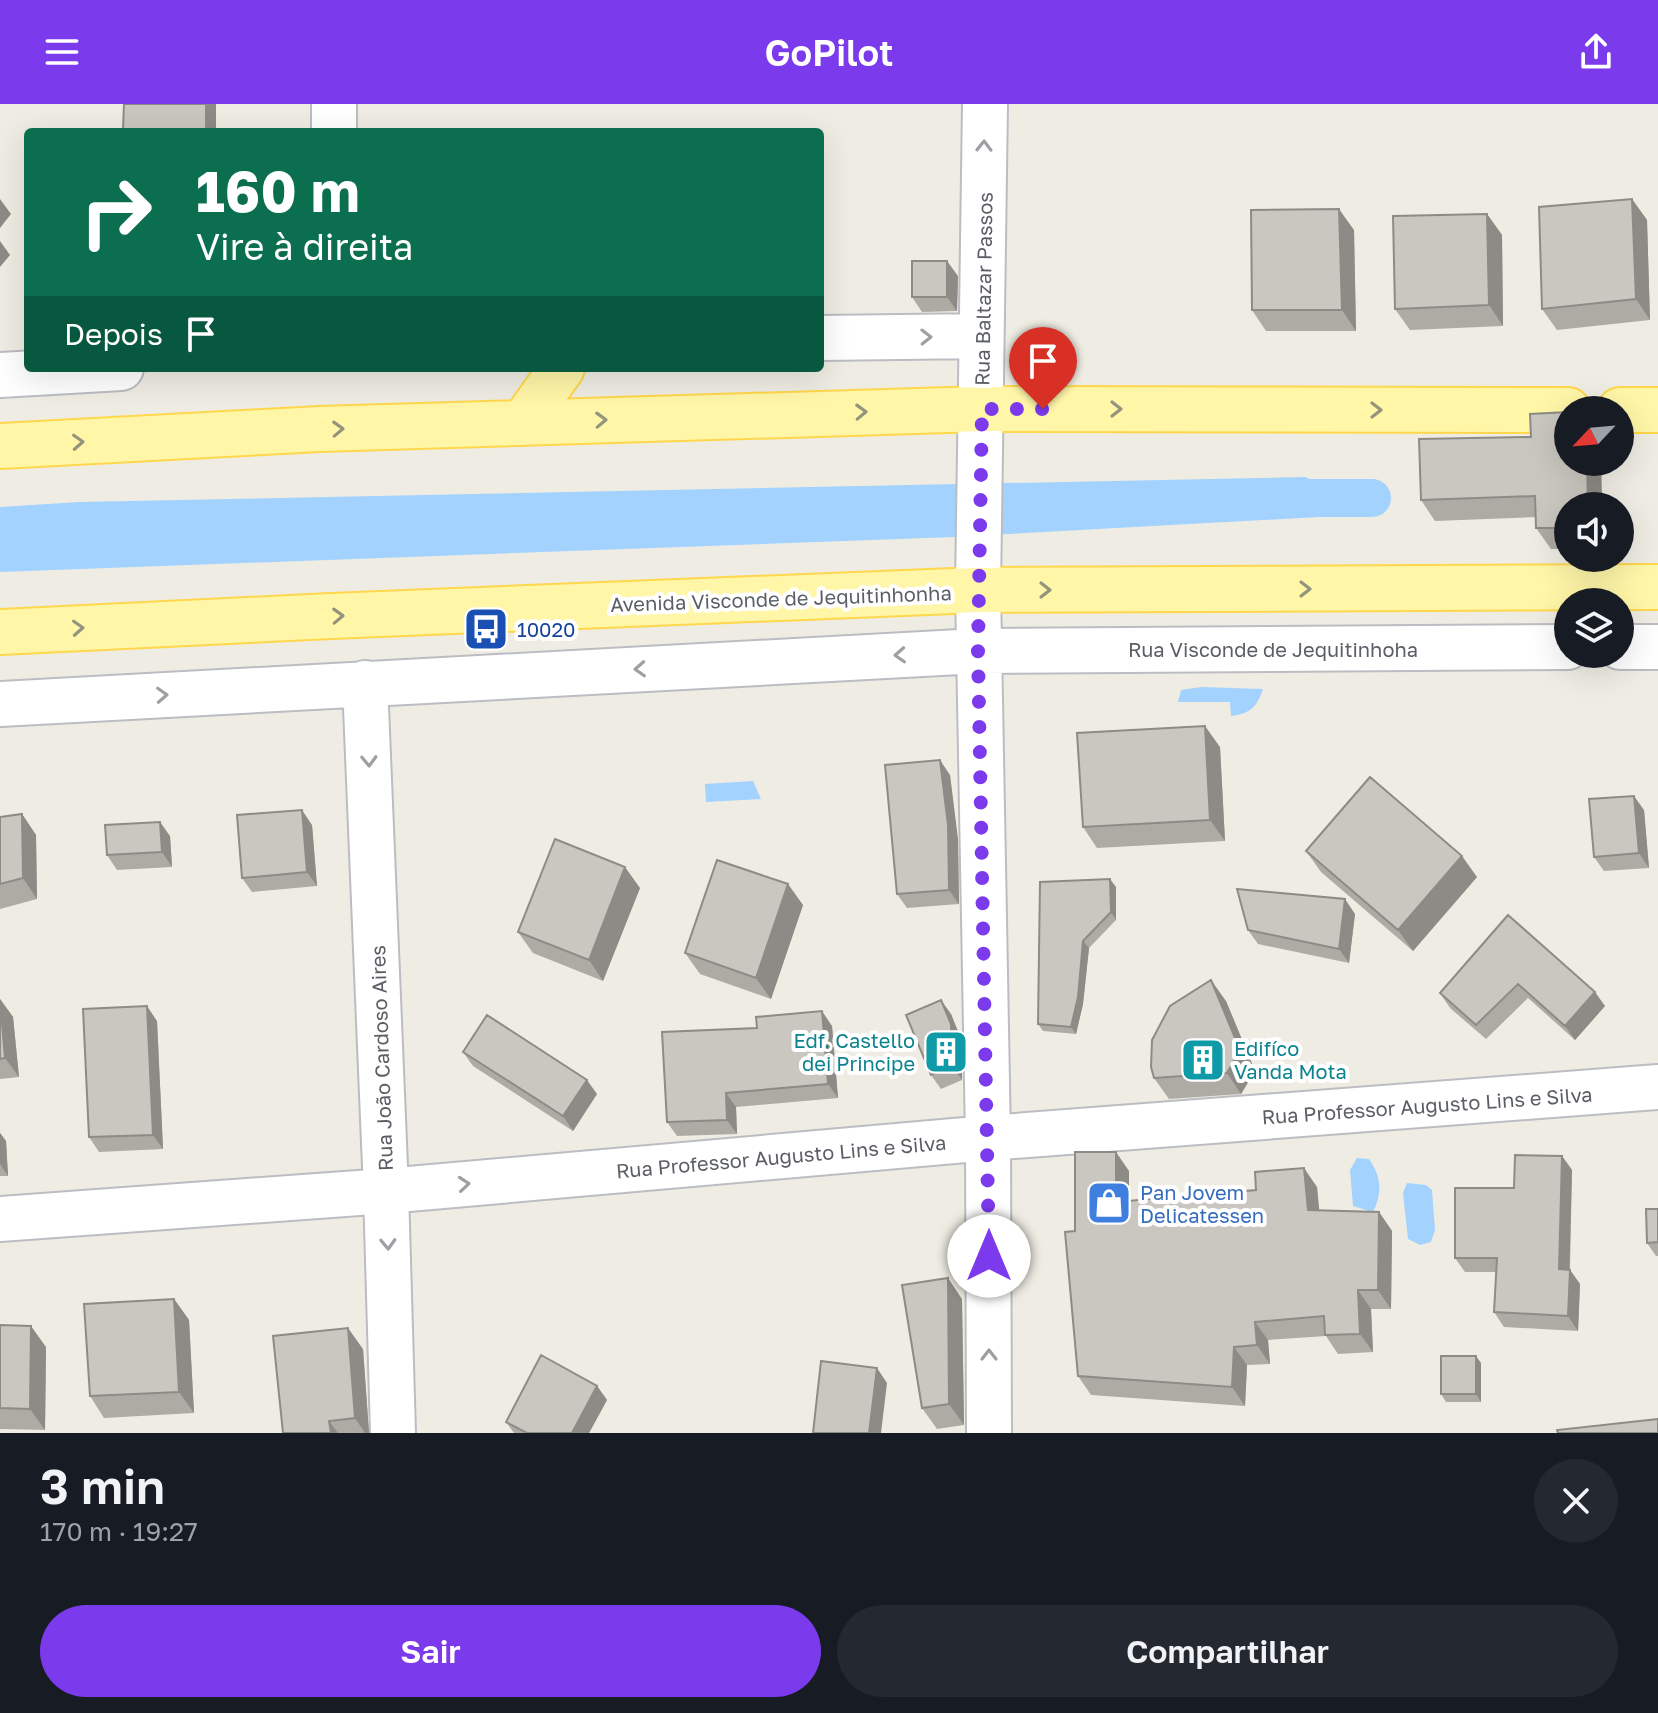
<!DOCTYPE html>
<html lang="pt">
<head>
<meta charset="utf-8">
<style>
	body { margin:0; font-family:"Golos Text",sans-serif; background:#242831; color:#f1f3f6; height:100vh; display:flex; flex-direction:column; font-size:30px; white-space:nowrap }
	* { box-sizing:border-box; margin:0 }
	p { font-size:26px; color:#9ea1a6 }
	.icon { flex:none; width:44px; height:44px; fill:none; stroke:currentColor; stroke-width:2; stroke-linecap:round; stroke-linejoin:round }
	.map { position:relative; height:1329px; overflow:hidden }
	.panel { display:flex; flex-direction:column; background:#171b24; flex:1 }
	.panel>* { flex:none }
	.top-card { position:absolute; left:24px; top:24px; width:800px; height:244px; border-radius:8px; box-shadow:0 8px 32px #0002; background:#0b6e4f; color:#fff; overflow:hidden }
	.needle { width:52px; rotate:244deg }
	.fabs { position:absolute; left:1554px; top:292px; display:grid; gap:16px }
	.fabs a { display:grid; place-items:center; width:80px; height:80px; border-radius:50%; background:#171b24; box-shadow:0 8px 32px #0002; font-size:40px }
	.pin { position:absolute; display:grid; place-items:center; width:68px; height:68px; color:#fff; margin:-82px -34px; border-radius:50% 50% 50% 0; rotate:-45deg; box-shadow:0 0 8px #0007 }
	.pin .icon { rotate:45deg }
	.me { position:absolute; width:88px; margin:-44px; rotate:0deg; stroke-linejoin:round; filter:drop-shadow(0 0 6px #0008) }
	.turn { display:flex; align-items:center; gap:28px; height:168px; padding:0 40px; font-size:36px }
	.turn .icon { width:104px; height:104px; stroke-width:2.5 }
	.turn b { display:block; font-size:56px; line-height:68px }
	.then { display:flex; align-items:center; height:76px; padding:0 40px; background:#0003; gap:16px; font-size:30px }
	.round { display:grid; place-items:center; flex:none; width:84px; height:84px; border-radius:42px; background:#242831 }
	.head { display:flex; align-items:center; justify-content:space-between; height:136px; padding:0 40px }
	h1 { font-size:48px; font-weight:600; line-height:60px }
	.button { display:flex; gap:16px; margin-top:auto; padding:16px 40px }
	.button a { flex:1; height:92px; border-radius:48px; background:#7c3aed; color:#fff; font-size:32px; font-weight:600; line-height:92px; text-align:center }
	.button a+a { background:#242831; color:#f1f3f6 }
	header { display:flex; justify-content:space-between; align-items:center; height:104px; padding:0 40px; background:#7c3aed; color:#fff; font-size:36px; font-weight:600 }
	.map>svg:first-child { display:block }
</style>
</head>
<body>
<header><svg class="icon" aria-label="menu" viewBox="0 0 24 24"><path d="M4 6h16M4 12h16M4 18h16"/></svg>GoPilot<svg class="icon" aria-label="share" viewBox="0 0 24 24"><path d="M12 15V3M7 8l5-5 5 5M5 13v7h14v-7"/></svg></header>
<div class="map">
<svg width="1658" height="1329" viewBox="0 0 1658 1329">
	<rect width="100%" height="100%" fill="#efede3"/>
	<path fill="#a3d2ff" d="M1305 373 1354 394 1320 413 954 433 0 468V403L79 398Z
		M1201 583 1263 585C1257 603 1250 610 1231 612L1230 598H1178L1181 586Z
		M753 677 761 695 706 698 705 680Z
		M1357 1054 1369 1055C1381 1072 1383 1088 1373 1108L1353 1102 1350 1066Z
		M1407 1079 1426 1081 1432 1086 1435 1126 1431 1138 1420 1141 1408 1135 1403 1089Z"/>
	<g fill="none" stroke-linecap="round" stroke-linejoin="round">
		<path stroke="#a3d2ff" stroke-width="38" d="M1303 394H1372"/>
		<g stroke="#bbbdc3" stroke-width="48">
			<path id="minor" d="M334 0V28
				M985 0 978 486 988 1034 989 1329
				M820 234 981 232
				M0 271 121 264
				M1620 543H1658
				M365 579 386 1087 393 1329
				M0 600 978 547 1568 543
				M0 1115 386 1087 988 1034 1658 983"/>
		</g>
		<g stroke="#ffd74c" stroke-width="48">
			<path id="major" d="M1620 306H1658
				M523 319 562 264
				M0 342 319 325 982 305 1568 306
				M0 528 331 512 978 486 1658 483"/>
		</g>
		<use href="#minor" stroke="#fff" stroke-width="44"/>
		<use href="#major" stroke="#fff6a8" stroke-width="44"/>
	</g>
	<path fill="#aeaba5" d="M124 0H216V28H125L123 26Z
		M1632 95 1647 116 1650 216 1557 226 1542 205Z
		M1487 110 1502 131 1503 222 1410 226 1395 205Z
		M1354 126 1356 227H1266L1252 206Z
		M958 172 957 207 922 208 912 193Z
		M1601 358 1602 402H1568V445H1551L1536 424V413L1435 417 1421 396Z
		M1220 643 1225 737 1097 744 1083 723Z
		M950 671 958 736 959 800 907 804 897 790Z
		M1644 706 1649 764 1604 767 1594 753Z
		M22 710 36 731 37 795 0 805V713Z
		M312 721 317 782 252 788 242 774Z
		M170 732 172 763 117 766 107 751Z
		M1306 747 1477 773 1413 847 1321 768Z
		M1040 778 1116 783V816L1089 844 1083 900 1076 930 1043 927 1038 920Z
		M640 784 603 877 533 849 518 828Z
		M803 801 771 895 700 870 685 849Z
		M1355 810 1349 859 1258 840 1248 826Z
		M1508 811 1605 902 1575 936 1528 894 1486 935 1450 904 1440 889Z
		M0 895 13 913 19 973 0 975Z
		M1226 897 1255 967 1241 990 1169 995 1154 974Z
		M951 910 961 935 962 976 941 985 931 971Z
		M157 917 163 1045 99 1048 89 1033Z
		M832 922 838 994 736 1003 737 1030 677 1032 667 1018Z
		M463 948 597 990 573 1027 473 962Z
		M0 1029 6 1037 8 1072H0Z
		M1562 1052 1572 1066 1570 1166 1580 1180 1578 1227 1504 1223 1494 1208 1496 1168H1465L1455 1154 1514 1084Z
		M1129 1067V1097L1317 1083 1319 1106 1379 1108 1392 1127 1391 1205H1371L1373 1248 1338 1250 1326 1232 1268 1236 1270 1260 1247 1261 1245 1302 1091 1291 1078 1272 1075 1127Z
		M1658 1105V1152H1656L1647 1139Z
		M174 1195 189 1216 194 1309 104 1314 90 1292Z
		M962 1195 964 1321 937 1325 922 1304Z
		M0 1221 46 1243 45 1326 0 1325Z
		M363 1245 369 1329H283Z
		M1481 1259V1298H1446L1441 1290Z
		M597 1282 607 1296 589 1329H514L506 1318Z"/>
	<path fill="#8d8b86" d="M206 0H216V28H206Z
		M0 95 11 110 0 124Z
		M1632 95 1647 116 1650 216 1636 195Z
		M1339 105 1354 126 1356 227 1342 206Z
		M1487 110 1502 131 1503 222 1489 201Z
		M0 137 10 151 0 163Z
		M947 157 958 172 957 207 947 193Z
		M1587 358H1601L1602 402H1588Z
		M1205 622 1220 643 1225 737 1210 716Z
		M940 656 950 671 958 736 959 800 949 786Z
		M1634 692 1644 706 1649 764 1639 749Z
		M302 706 312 721 317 782 307 768Z
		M22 710 36 731 37 795 23 774Z
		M160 718 170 732 172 763 162 748Z
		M1462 752 1477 773 1413 847 1398 826Z
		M625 763 640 784 603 877 589 856Z
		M1110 775 1116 783V816L1111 808Z
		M788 780 803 801 771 895 756 874Z
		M1345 795 1355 810 1349 859 1339 845Z
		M1083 837 1089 844 1083 900 1076 930 1071 923Z
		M1211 876 1226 897 1255 967 1241 990 1227 969Z
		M1595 888 1605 902 1575 936 1565 922Z
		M0 895 13 913 19 973 5 954Z
		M941 896 951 910 961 935 962 976 952 961Z
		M147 902 157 917 163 1045 153 1031Z
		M822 907 832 922 838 994 828 980Z
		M587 976 597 990 573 1027 563 1012Z
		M726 989 736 1003 737 1030 727 1016Z
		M0 1029 6 1037 8 1072 0 1060Z
		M1116 1048 1129 1067V1117L1116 1098Z
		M1562 1052 1572 1066 1569 1180 1559 1165Z
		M1304 1064 1317 1083 1321 1124 1308 1106Z
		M1379 1108 1392 1127 1391 1205 1378 1186Z
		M1570 1166 1580 1180 1578 1227 1568 1212Z
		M948 1174 962 1195 964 1321 949 1300Z
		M1358 1186 1371 1205 1373 1248 1360 1230Z
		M174 1195 189 1216 194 1309 179 1288Z
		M1255 1218 1268 1236 1270 1260 1257 1241Z
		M31 1222 46 1243 45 1326 30 1305Z
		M348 1224 363 1245 369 1329H365L355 1314Z
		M1234 1243 1247 1261 1245 1302 1232 1283Z
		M1476 1252 1481 1259V1298L1476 1290Z
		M877 1264 887 1279 881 1329H869Z
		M597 1282 607 1296 589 1329H572Z
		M329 1317 338 1329H331Z"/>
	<path fill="#cac7c0" stroke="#8d8b86" stroke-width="2" d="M124 0H206V28H167L123 26Z
		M1632 95 1636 195 1542 205 1539 103Z
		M1339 105 1342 206H1252L1251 106Z
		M1487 110 1489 201 1395 205 1393 112Z
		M912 157H947V193H912Z
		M1568 308V358H1587L1588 402H1568V424H1536L1535 392 1421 396 1419 335 1531 333 1530 310Z
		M1205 622 1210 716 1083 723 1077 629Z
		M940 656 948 721 949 786 897 790 885 661Z
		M1370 673 1462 752 1398 826 1306 747Z
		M1634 692 1639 749 1594 753 1589 695Z
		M302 706 307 768 242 774 237 711Z
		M22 710 23 774 0 780V713Z
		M160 718 162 748 107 751 105 721Z
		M555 735 625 763 589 856 518 828Z
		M717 756 788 780 756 874 685 849Z
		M1110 775 1111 808 1083 837 1078 893 1071 923 1038 920 1040 778Z
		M1237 785 1345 795 1339 845 1248 826Z
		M1508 811 1595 888 1565 922 1518 880 1476 921 1440 889Z
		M1211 876 1240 946 1227 969 1154 974 1151 963 1152 936 1170 902Z
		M0 896 5 954 0 955Z
		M941 896 951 920 952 961 931 971 906 911Z
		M147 902 153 1031 89 1033 83 905Z
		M822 907 828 980 726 989 727 1016 667 1018 662 928 757 924 756 913Z
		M487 911 587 976 563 1012 463 948Z
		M1075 1048H1116V1098L1256 1086 1255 1068 1304 1064 1308 1106 1379 1108 1378 1186H1358L1360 1230 1325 1231 1324 1212 1255 1218 1257 1241 1234 1243 1232 1283 1078 1272 1065 1128 1075 1127Z
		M1515 1051 1562 1052 1559 1165 1570 1166 1568 1212 1494 1208 1497 1154H1455V1084H1514Z
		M1646 1105H1658V1138L1647 1139Z
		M948 1174 949 1300 922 1304 902 1181Z
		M174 1195 179 1288 90 1292 84 1200Z
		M0 1221 31 1222 30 1305 0 1304Z
		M348 1224 355 1314 329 1317 331 1329H283L273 1232Z
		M541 1251 597 1282 572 1329H527L506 1318Z
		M1441 1252H1476V1290H1441Z
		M821 1257 877 1264 869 1329H813Z
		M1658 1315V1329H1558L1557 1326Z"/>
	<defs><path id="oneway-chevron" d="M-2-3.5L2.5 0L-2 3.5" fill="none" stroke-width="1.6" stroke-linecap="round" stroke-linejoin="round" transform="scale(2)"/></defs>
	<g stroke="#9d9fa3">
		<use href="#oneway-chevron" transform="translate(984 42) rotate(-89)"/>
		<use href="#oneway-chevron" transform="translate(926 233) rotate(-1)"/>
		<use href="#oneway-chevron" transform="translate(900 551) rotate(177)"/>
		<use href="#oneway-chevron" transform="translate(640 565) rotate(177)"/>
		<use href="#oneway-chevron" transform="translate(162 591) rotate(-3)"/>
		<use href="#oneway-chevron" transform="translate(369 657) rotate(88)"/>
		<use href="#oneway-chevron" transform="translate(464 1080) rotate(-5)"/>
		<use href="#oneway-chevron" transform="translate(388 1140) rotate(88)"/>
		<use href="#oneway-chevron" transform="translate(989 1251) rotate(-90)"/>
	</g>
	<g stroke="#94947c">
		<use href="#oneway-chevron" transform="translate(1116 305)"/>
		<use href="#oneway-chevron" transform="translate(1376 306)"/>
		<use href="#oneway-chevron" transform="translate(861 308) rotate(-2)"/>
		<use href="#oneway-chevron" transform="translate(601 316) rotate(-2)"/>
		<use href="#oneway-chevron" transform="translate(338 325) rotate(-2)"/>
		<use href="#oneway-chevron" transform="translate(78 338) rotate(-3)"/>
		<use href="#oneway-chevron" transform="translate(1305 485)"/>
		<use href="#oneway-chevron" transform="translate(1045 486)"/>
		<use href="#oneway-chevron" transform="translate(338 512) rotate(-2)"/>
		<use href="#oneway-chevron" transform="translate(78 524) rotate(-3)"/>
	</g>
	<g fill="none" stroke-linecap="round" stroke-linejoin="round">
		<path stroke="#7c3aed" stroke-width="14" stroke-dasharray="0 25.2" d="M989 1152 978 547 982 305H1043"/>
	</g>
	<defs>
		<g id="bus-square" transform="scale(2.3)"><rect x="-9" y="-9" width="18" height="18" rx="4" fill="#1a4fb4" stroke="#fff"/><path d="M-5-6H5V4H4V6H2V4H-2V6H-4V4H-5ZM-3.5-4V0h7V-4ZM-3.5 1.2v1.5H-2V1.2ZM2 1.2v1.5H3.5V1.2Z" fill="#fff"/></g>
		<g id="building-square" transform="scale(2.3)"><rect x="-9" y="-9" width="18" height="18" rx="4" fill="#0f9aa8" stroke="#fff"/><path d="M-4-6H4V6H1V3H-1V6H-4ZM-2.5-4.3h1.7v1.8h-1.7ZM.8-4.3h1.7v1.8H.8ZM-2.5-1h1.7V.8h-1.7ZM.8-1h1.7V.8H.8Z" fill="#fff"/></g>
		<g id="shop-square" transform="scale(2.3)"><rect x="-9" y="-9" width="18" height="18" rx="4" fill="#3f7fe0" stroke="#fff"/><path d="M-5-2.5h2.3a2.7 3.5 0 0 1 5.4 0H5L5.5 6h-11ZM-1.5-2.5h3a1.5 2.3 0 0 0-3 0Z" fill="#fff"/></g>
	</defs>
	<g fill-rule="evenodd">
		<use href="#bus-square" x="486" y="525"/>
		<use href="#building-square" x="946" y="948"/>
		<use href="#building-square" x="1203" y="956"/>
		<use href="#shop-square" x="1109" y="1099"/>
	</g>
	<g text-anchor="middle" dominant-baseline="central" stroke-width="8" stroke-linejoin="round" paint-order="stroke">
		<g font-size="20" fill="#5b5f65" stroke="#fff">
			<text transform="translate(983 185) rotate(-89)">Rua Baltazar Passos</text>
			<text transform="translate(781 494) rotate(-2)">Avenida Visconde de Jequitinhonha</text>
			<text x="1273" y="545">Rua Visconde de Jequitinhoha</text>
			<text transform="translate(381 954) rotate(-92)">Rua João Cardoso Aires</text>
			<text transform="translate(1427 1001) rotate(-4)">Rua Professor Augusto Lins e Silva</text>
			<text transform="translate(781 1052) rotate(-5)">Rua Professor Augusto Lins e Silva</text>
		</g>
		<g font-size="20" fill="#164399" stroke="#fff" text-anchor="start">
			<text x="517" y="525">10020</text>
		</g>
		<g font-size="20" fill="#0d838f" stroke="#fff" text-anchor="end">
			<text x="915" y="936">Edf. Castello<tspan x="915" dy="23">dei Principe</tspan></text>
			<text x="1234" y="944" text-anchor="start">Edifíco<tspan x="1234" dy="23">Vanda Mota</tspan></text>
		</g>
		<g font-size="20" fill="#366cbe" stroke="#fff" text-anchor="start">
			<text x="1140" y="1088">Pan Jovem<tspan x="1140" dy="23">Delicatessen</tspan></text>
		</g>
	</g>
</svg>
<div class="fabs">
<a><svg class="needle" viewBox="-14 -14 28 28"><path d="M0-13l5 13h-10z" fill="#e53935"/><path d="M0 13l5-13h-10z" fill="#9ea1a6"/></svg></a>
<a><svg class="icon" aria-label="sound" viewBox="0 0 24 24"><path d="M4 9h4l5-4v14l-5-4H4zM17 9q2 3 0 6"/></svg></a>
<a><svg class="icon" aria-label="layers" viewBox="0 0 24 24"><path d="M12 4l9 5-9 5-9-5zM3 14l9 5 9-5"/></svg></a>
</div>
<div class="pin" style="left:1043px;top:305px;background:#d93025"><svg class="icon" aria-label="arrive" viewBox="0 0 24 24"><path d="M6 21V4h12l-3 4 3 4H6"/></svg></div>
<svg class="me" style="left:989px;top:1152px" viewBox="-20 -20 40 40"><circle r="19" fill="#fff"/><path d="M0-13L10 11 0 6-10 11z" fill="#7c3aed"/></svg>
<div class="top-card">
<div class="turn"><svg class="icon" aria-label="right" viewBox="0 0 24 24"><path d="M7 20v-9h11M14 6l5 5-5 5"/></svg><div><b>160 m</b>Vire à direita</div></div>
<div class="then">Depois<svg class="icon" aria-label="arrive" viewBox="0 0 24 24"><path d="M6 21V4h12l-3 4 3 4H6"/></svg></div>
</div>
</div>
<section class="panel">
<div class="head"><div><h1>3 min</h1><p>170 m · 19:27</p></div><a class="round"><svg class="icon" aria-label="close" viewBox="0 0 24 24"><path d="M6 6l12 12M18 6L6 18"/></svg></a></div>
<div class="button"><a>Sair</a><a>Compartilhar</a></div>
</section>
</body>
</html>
